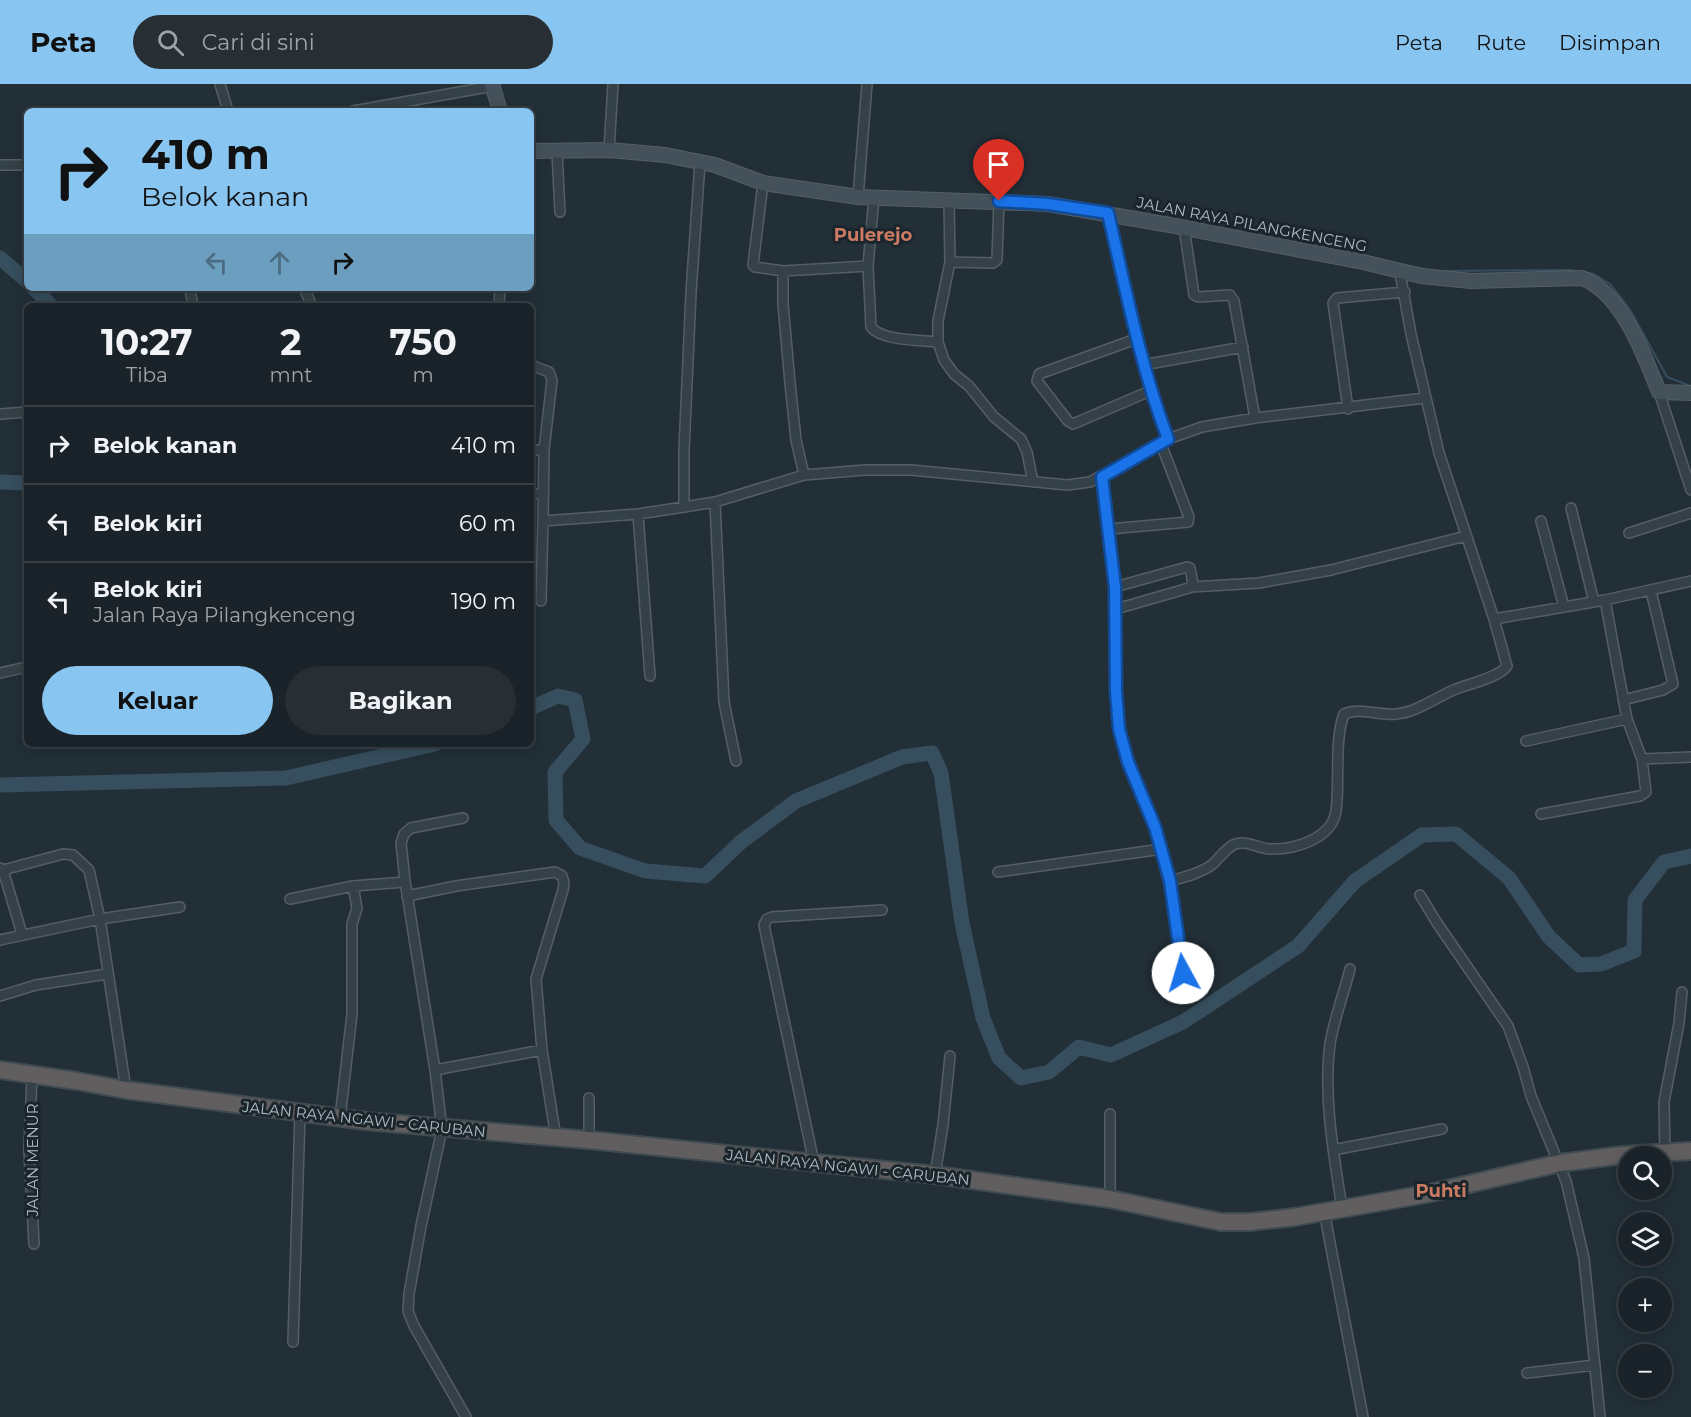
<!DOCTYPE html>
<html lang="id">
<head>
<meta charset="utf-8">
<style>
	body { margin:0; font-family:Montserrat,sans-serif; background:#272f35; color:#f1f3f6; height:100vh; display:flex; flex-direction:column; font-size:22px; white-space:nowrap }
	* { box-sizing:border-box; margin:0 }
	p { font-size:20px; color:#9fa4a8 }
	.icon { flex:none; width:33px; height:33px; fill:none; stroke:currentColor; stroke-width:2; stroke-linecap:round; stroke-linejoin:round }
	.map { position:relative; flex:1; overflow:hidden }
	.side { position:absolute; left:24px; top:219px; width:510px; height:444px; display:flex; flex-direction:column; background:#1a2329; border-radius:9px; box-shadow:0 3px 15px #0003,0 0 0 2px #384046 }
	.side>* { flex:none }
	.top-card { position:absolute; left:24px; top:24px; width:510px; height:183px; border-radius:9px; box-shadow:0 3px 15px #0003,0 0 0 2px #384046; background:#88c6f1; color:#111; overflow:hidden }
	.fabs { position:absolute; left:1618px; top:1062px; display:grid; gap:12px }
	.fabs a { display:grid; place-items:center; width:54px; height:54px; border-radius:50%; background:#1a2329; box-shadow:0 3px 15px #0003,0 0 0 2px #384046; font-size:30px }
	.pin { position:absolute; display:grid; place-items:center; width:51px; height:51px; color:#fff; margin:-62px -26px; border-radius:50% 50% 50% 0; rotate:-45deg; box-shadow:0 0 6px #0007 }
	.pin .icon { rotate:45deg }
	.me { position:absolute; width:66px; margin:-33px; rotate:354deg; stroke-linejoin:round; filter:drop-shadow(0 0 4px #0008) }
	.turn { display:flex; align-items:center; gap:21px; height:126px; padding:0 18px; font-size:27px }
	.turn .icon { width:78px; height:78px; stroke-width:2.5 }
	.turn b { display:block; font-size:42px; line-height:51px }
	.lanes { display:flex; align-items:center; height:57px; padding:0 18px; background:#0003; justify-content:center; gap:30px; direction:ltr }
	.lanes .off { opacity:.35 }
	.eta { display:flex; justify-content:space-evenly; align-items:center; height:102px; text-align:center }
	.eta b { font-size:36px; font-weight:700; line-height:42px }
	.button { display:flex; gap:12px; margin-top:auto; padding:12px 18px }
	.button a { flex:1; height:69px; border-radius:36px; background:#88c6f1; color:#111; font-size:24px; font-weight:700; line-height:69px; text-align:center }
	.button a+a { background:#272f35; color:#f1f3f6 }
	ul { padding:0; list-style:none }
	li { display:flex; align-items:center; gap:18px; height:78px; padding:0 18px; border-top:2px solid #384046 }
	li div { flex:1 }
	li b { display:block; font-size:22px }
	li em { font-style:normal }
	header { display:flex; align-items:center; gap:36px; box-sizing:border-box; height:84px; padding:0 30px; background:#88c6f1; color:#111 }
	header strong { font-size:28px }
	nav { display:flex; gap:33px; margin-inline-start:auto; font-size:21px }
	.search { width:420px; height:54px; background:#272f35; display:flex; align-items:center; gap:15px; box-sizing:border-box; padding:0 21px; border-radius:33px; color:#9fa4a8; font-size:22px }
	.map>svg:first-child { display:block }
</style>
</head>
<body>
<header>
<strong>Peta</strong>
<div class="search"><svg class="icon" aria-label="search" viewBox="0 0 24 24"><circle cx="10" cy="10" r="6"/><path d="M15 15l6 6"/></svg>Cari di sini</div>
<nav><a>Peta</a><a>Rute</a><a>Disimpan</a></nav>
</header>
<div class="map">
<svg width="1691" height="1333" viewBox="0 0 1691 1333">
	<rect width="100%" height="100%" fill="#222f37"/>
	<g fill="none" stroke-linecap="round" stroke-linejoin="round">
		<path stroke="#364e5d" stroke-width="2" d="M952 110 1024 112
			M1390 178 1434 187
			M1440 187 1570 186 1594 190 1610 200 1629 224 1667 293 1691 302"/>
		<path stroke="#364e5d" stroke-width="15" d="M0 174 27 197
			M34 204 51 222
			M0 398 27 399
			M531 624 558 612 575 616 583 655 555 688 556 736 580 764 645 787 705 792 741 758 796 717 902 673 932 669 941 689 962 839 983 934 999 974 1021 994 1049 988 1079 963 1111 971 1183 938 1298 862 1355 797 1422 751 1456 750 1509 794 1549 853 1579 881 1601 880 1634 867 1635 816 1664 778 1691 772
			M0 701 286 694 435 660"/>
		<g stroke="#535f65" stroke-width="12">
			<path id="minor" d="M220 0 228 27
				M353 27 493 2
				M609 66 613 0
				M557 68 560 128
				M0 81H27
				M763 99 753 181 755 183 783 187 868 182
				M858 113 867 0
				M874 113 868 182 871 243C882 257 920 256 938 258
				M949 117 950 178 938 237V258L944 276 954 290 969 302 994 333 1021 355 1027 368 1033 398
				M1108 129 1143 281 1150 307 1168 355
				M1184 143 1194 211 1198 213 1230 211 1234 217 1255 334
				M950 178 993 179 997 176 999 117
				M783 187V220L790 299 796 356 804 391
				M190 204 193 222
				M304 204 312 222
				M499 222 500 204
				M1136 255 1039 290 1037 297 1068 337 1073 340 1150 307
				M531 281 549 288 552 296 544 366 543 437 638 430 684 423 715 418 804 391 865 386H911L1067 401 1090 398 1168 355 1202 343 1255 334 1425 314
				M1143 281 1243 263
				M1659 308 1691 406
				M1348 325 1333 219 1337 214 1405 208
				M0 330 27 328
				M531 366H544
				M1102 393 1115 503 1116 607 1119 645 1128 678 1155 743 1170 797 1183 889
				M531 410H543
				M715 418 724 618 736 677
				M684 423V366L691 209 700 78
				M1571 424 1594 518
				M638 430 650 592
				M1541 437 1564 523
				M1109 445 1188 438 1189 433 1161 360
				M1629 449 1691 429
				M1115 503 1187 483 1190 484 1193 500 1189 504 1116 525
				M1191 503 1259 499 1331 486 1466 452
				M541 517 543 437
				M1494 535 1605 516 1691 497
				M0 589 27 583
				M1623 616 1663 606 1673 600 1651 507
				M1526 657 1627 635
				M1642 675 1691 673
				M1541 730 1640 712 1646 708 1642 675 1627 635 1605 516
				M463 734 411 744 404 750 401 759 405 797 435 986 442 1045 421 1142 409 1210 408 1227 414 1242 466 1333
				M0 784 3 786 63 770 73 771 89 786 100 835 126 1006
				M3 786 22 850
				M998 788 1162 765
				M1170 797C1185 793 1201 789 1213 780 1219 774 1226 765 1233 761 1244 755 1258 764 1269 765 1294 766 1332 755 1336 727 1340 698 1334 656 1344 630 1361 623 1379 632 1396 630 1418 628 1436 613 1456 605 1469 600 1500 593 1507 582L1494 535 1439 369 1411 250 1400 189
				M1420 811 1437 839 1508 942 1523 983 1531 1012 1566 1097 1584 1174 1600 1333
				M407 812 456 802 555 788 562 792 564 799 563 806 536 895 542 966 556 1054
				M290 815 353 802 405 798
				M0 856 100 835 180 823
				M0 912 36 901 107 890
				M435 986 542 966
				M32 991 29 1066 34 1160
				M1110 1030V1115
				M340 1034 352 930V840L357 824 353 802
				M589 1056V1014
				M1333 1066 1442 1045
				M1665 1068 1664 1018 1679 939 1682 908
				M814 1079 764 841 767 835 772 833 882 826
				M935 1091 943 1041 950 972
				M1342 1124C1334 1072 1323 1013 1330 960 1334 935 1344 909 1350 885
				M1324 1127 1363 1333
				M293 1258 300 1030
				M1527 1289 1595 1281"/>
		</g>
		<g stroke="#535f65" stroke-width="16">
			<path id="secondary" d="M492 0 500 27
				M531 67 609 66 665 71 715 81 763 99 858 113 1048 120 1170 141 1363 178 1421 192 1471 197 1582 194C1622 209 1644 271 1659 308L1691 309"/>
		</g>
		<g stroke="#404c52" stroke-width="20">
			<path id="trunk" d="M0 986 77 997 126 1006 366 1037 589 1056 935 1091 1110 1115 1221 1138H1249L1295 1133 1426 1110 1560 1079 1623 1071 1691 1067"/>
		</g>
		<use href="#minor" stroke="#354148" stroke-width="9"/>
		<use href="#secondary" stroke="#44515a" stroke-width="14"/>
		<use href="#trunk" stroke="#605e5e" stroke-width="16"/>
	</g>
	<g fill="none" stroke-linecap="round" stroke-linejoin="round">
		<g stroke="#114b97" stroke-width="15">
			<path id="route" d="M999 117 1048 120 1108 129C1126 206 1140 281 1168 355L1102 393 1115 503 1116 607 1119 645 1128 678 1155 743 1170 797 1183 889"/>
		</g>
		<use href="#route" stroke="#1a73e8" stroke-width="10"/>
	</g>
	<g text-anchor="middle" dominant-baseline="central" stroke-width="6" stroke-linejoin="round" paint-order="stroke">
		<g font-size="15" fill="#b0bcc4" stroke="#1b262c">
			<text transform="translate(1252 140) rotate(11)">JALAN RAYA PILANGKENCENG</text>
			<text transform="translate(364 1035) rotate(6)">JALAN RAYA NGAWI - CARUBAN</text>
			<text transform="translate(32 1076) rotate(-90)">JALAN MENUR</text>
			<text transform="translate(848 1083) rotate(6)">JALAN RAYA NGAWI - CARUBAN</text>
		</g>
		<g font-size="18" font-weight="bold" fill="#cc7b63" stroke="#1b262c">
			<text x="873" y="151">Pulerejo</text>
			<text x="1441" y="1107">Puhti</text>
		</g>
	</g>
</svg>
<div class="fabs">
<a><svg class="icon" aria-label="search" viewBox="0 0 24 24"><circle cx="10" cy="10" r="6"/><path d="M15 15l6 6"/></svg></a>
<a><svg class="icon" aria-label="layers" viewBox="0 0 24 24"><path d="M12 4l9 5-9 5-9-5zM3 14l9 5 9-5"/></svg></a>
<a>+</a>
<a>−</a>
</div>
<div class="pin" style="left:999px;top:117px;background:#d93025"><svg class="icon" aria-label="arrive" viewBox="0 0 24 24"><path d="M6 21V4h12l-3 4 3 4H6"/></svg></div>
<svg class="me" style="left:1183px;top:889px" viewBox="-20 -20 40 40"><circle r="19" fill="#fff"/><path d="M0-13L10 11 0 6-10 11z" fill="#1a73e8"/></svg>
<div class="top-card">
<div class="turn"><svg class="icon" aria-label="right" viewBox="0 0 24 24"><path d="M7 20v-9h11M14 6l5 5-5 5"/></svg><div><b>410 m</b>Belok kanan</div></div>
<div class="lanes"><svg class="icon off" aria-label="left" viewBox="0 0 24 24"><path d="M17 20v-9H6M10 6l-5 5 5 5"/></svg><svg class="icon off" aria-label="ahead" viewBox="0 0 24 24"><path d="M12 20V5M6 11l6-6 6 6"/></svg><svg class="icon" aria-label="right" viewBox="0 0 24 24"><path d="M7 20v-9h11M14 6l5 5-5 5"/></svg></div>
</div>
<section class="side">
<div class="eta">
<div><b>10:27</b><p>Tiba</p></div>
<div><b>2</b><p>mnt</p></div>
<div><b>750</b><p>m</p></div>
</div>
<ul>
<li><svg class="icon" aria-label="right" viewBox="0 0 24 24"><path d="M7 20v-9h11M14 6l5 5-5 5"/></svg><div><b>Belok kanan</b></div><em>410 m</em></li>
<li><svg class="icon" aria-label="left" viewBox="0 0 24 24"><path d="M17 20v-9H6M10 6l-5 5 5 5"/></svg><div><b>Belok kiri</b></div><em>60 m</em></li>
<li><svg class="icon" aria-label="left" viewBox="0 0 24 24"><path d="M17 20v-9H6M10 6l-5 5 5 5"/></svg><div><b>Belok kiri</b><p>Jalan Raya Pilangkenceng</p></div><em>190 m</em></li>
</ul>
<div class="button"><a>Keluar</a><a>Bagikan</a></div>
</section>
</div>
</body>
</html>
